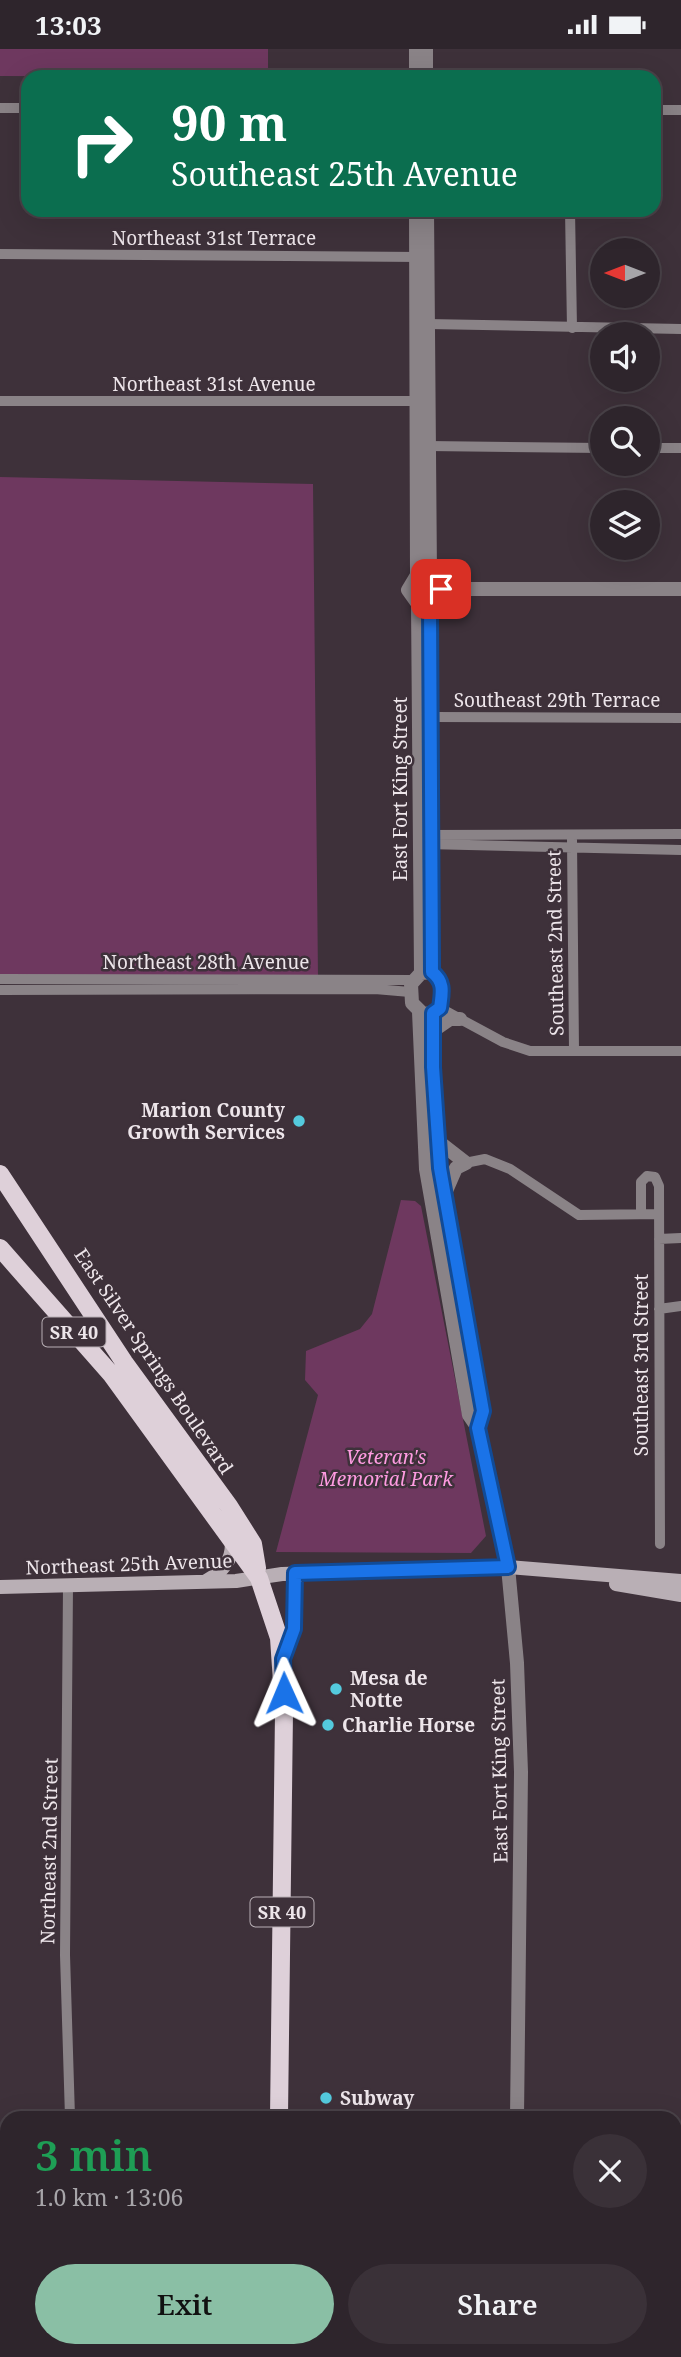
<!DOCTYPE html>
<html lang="en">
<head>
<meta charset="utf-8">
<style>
	body { margin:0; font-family:"Noto Serif",serif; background:#3a3138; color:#f1f3f6; height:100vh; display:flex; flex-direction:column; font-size:26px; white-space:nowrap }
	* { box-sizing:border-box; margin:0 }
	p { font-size:23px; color:#a7a5a9 }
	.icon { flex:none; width:38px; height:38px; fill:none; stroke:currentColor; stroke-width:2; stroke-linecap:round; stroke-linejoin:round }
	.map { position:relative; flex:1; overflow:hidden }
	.sheet { position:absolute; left:0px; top:2062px; width:682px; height:247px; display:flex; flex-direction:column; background:#2e252c; border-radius:21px 21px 0 0; box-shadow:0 7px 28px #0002,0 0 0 2px #494248 }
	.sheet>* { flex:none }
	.banner { position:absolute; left:21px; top:21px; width:640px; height:147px; border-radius:21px; box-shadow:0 7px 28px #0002,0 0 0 2px #494248; background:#0b6e4f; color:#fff; overflow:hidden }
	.needle { width:46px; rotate:270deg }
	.tools { position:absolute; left:590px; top:189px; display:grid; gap:14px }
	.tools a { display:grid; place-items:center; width:70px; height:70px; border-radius:50%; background:#2e252c; box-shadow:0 7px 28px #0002,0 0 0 2px #494248; font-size:35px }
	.pin { position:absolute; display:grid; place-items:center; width:60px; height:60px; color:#fff; margin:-30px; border-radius:14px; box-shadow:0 4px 10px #0006 }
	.me { position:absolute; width:77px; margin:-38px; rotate:359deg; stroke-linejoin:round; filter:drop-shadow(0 0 5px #0008) }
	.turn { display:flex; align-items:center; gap:24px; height:147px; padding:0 35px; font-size:32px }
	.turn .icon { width:91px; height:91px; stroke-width:2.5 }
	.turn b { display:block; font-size:49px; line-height:60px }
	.round { display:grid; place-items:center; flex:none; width:74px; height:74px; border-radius:37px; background:#3a3138 }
	.summary { display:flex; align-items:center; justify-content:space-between; height:119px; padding:0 35px }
	h1 { font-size:42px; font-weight:600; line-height:52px; color:#1e9e55 }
	.action { display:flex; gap:14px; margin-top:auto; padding:14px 35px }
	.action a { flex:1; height:80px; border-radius:42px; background:#8abfa5; color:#111; font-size:28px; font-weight:600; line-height:80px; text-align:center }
	.action a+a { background:#3a3138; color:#f1f3f6 }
	.status { display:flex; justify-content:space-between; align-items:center; height:49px; padding:0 35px; background:#2e252c; direction:ltr }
	.status svg { height:19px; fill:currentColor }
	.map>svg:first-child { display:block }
</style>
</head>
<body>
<div class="status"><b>13:03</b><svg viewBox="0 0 49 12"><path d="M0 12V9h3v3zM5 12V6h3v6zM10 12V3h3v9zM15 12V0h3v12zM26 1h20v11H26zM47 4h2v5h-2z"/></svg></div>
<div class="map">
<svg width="681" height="2308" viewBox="0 0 681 2308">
	<rect width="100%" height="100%" fill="#3e313a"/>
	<path fill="#6e385f" d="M0 0H268V28L0 27Z
		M0 428 313 435 318 928H0Z
		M401 1151 415 1152 421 1157 486 1487 471 1504 276 1503 318 1346 305 1331 306 1302 360 1280 372 1265Z"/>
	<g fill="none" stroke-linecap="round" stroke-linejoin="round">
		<path stroke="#8a8387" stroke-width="10" d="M0 59H28
			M654 61H681
			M570 161 572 279
			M0 205 421 208
			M428 275 681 280
			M0 352H422
			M428 397 602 399
			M648 399H681
			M432 668 681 669
			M425 786 681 785
			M572 791 574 1002
			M426 795 681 801
			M0 930 413 931
			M0 941 375 940 410 943
			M440 959 503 993 530 1002H681
			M460 1115 485 1110 510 1120 579 1166 659 1165
			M641 1165V1133L647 1127 655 1128 659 1137 660 1495
			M659 1190 681 1189
			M659 1260 681 1257
			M68 1537 65 1906 70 2068
			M71 2301V2308"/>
		<path stroke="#8a8387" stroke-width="14" d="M416 0V28
			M426 28V0
			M416 161 417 526
			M427 161 430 525
			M441 540H681
			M418 555 425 557 437 552 441 540C436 528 431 522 417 526L408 541 418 555 421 924
			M431 556 432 923
			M432 923C445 933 442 945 440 959L434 964 423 965 412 954 411 935 421 924Z
			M419 963 426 1120 469 1366 478 1379 508 1518 517 1614 521 1723 517 2068
			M434 964 433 1018 440 1119 483 1362 478 1379
			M434 981 450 970H460
			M439 1093 466 1114
			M446 1142 456 1119 466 1114
			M676 2179H681
			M514 2308 515 2301"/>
		<path stroke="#b9afb5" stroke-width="14" d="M206 1532C224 1522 235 1509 231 1488
			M616 1535 681 1546
			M0 1538 236 1532 282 1525 508 1518 681 1532
			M283 1610 294 1580 295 1524"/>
		<path stroke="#ded0d9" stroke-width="18" d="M0 1125 124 1313 229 1457 253 1495 257 1519
			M0 1199 111 1325 259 1529 279 1589 284 1663 279 2068
			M276 2308V2301"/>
	</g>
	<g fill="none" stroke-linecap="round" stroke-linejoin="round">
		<g stroke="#114b97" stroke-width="18">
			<path id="route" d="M284 1644 283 1610 294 1580 295 1524 508 1518 478 1379 483 1362 440 1119 433 1018V964L440 959C442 944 445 933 432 923L430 556 437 552 441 540"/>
		</g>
		<use href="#route" stroke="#1a73e8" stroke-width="12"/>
	</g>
	<g fill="#54cadd" stroke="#3e313a" stroke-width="2.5">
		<circle cx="299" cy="1072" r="7"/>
		<circle cx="336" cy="1640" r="7"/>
		<circle cx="328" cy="1676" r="7"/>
		<circle cx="326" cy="2049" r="7"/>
	</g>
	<g text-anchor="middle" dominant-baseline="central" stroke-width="5" stroke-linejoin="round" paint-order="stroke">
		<g fill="#3e313a" stroke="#b8afb5" stroke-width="2">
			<rect x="42.5" y="1268.5" width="63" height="29" rx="5"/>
			<rect x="250.5" y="1848.5" width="63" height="29" rx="5"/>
		</g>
		<g font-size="18" font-weight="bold" fill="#ede5ea">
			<text x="74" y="1283">SR 40</text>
			<text x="282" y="1863">SR 40</text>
		</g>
		<g font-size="19" fill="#ede5ea" stroke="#3e313a">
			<text x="214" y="189">Northeast 31st Terrace</text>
			<text x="214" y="335">Northeast 31st Avenue</text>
			<text x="557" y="651">Southeast 29th Terrace</text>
			<text transform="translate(400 740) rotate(-90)">East Fort King Street</text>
			<text transform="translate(555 894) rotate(-91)">Southeast 2nd Street</text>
			<text x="206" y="913">Northeast 28th Avenue</text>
			<text transform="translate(154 1312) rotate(56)">East Silver Springs Boulevard</text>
			<text transform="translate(641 1316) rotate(-90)">Southeast 3rd Street</text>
			<text transform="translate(129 1515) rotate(-2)">Northeast 25th Avenue</text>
			<text transform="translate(499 1722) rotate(-91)">East Fort King Street</text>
			<text transform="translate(49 1802) rotate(-89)">Northeast 2nd Street</text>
		</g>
		<g font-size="19" font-weight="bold" fill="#ede5ea" stroke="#3e313a" text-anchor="start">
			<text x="285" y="1061" text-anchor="end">Marion County<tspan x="285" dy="22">Growth Services</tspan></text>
			<text x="350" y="1629">Mesa de<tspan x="350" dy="22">Notte</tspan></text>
			<text x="342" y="1676">Charlie Horse</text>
			<text x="340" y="2049">Subway</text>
		</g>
		<g font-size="19" font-style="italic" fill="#fe9be1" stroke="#3e313a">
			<text x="386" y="1408">Veteran's<tspan x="386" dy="22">Memorial Park</tspan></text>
		</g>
	</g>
</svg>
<div class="tools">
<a><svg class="needle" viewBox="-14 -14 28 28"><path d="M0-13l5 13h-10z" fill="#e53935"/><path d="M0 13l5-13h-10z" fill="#a7a5a9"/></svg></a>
<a><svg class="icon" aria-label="sound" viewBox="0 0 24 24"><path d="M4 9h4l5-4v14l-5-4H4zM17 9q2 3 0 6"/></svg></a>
<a><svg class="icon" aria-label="search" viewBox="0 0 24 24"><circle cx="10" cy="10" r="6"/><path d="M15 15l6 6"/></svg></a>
<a><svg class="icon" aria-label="layers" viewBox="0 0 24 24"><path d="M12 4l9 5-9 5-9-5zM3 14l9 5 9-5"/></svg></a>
</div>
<div class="pin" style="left:441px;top:540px;background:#d93025"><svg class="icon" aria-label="arrive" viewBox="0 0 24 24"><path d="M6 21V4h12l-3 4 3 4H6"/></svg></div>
<svg class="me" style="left:284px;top:1644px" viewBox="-20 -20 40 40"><path d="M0-17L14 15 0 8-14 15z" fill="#1a73e8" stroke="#fff" stroke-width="4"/></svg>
<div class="banner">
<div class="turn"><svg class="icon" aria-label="right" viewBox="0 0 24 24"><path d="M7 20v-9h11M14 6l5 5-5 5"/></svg><div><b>90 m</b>Southeast 25th Avenue</div></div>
</div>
<section class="sheet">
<div class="summary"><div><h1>3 min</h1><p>1.0 km · 13:06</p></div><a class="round"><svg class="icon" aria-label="close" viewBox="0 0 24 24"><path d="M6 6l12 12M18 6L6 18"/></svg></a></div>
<div class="action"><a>Exit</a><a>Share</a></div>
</section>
</div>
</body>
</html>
